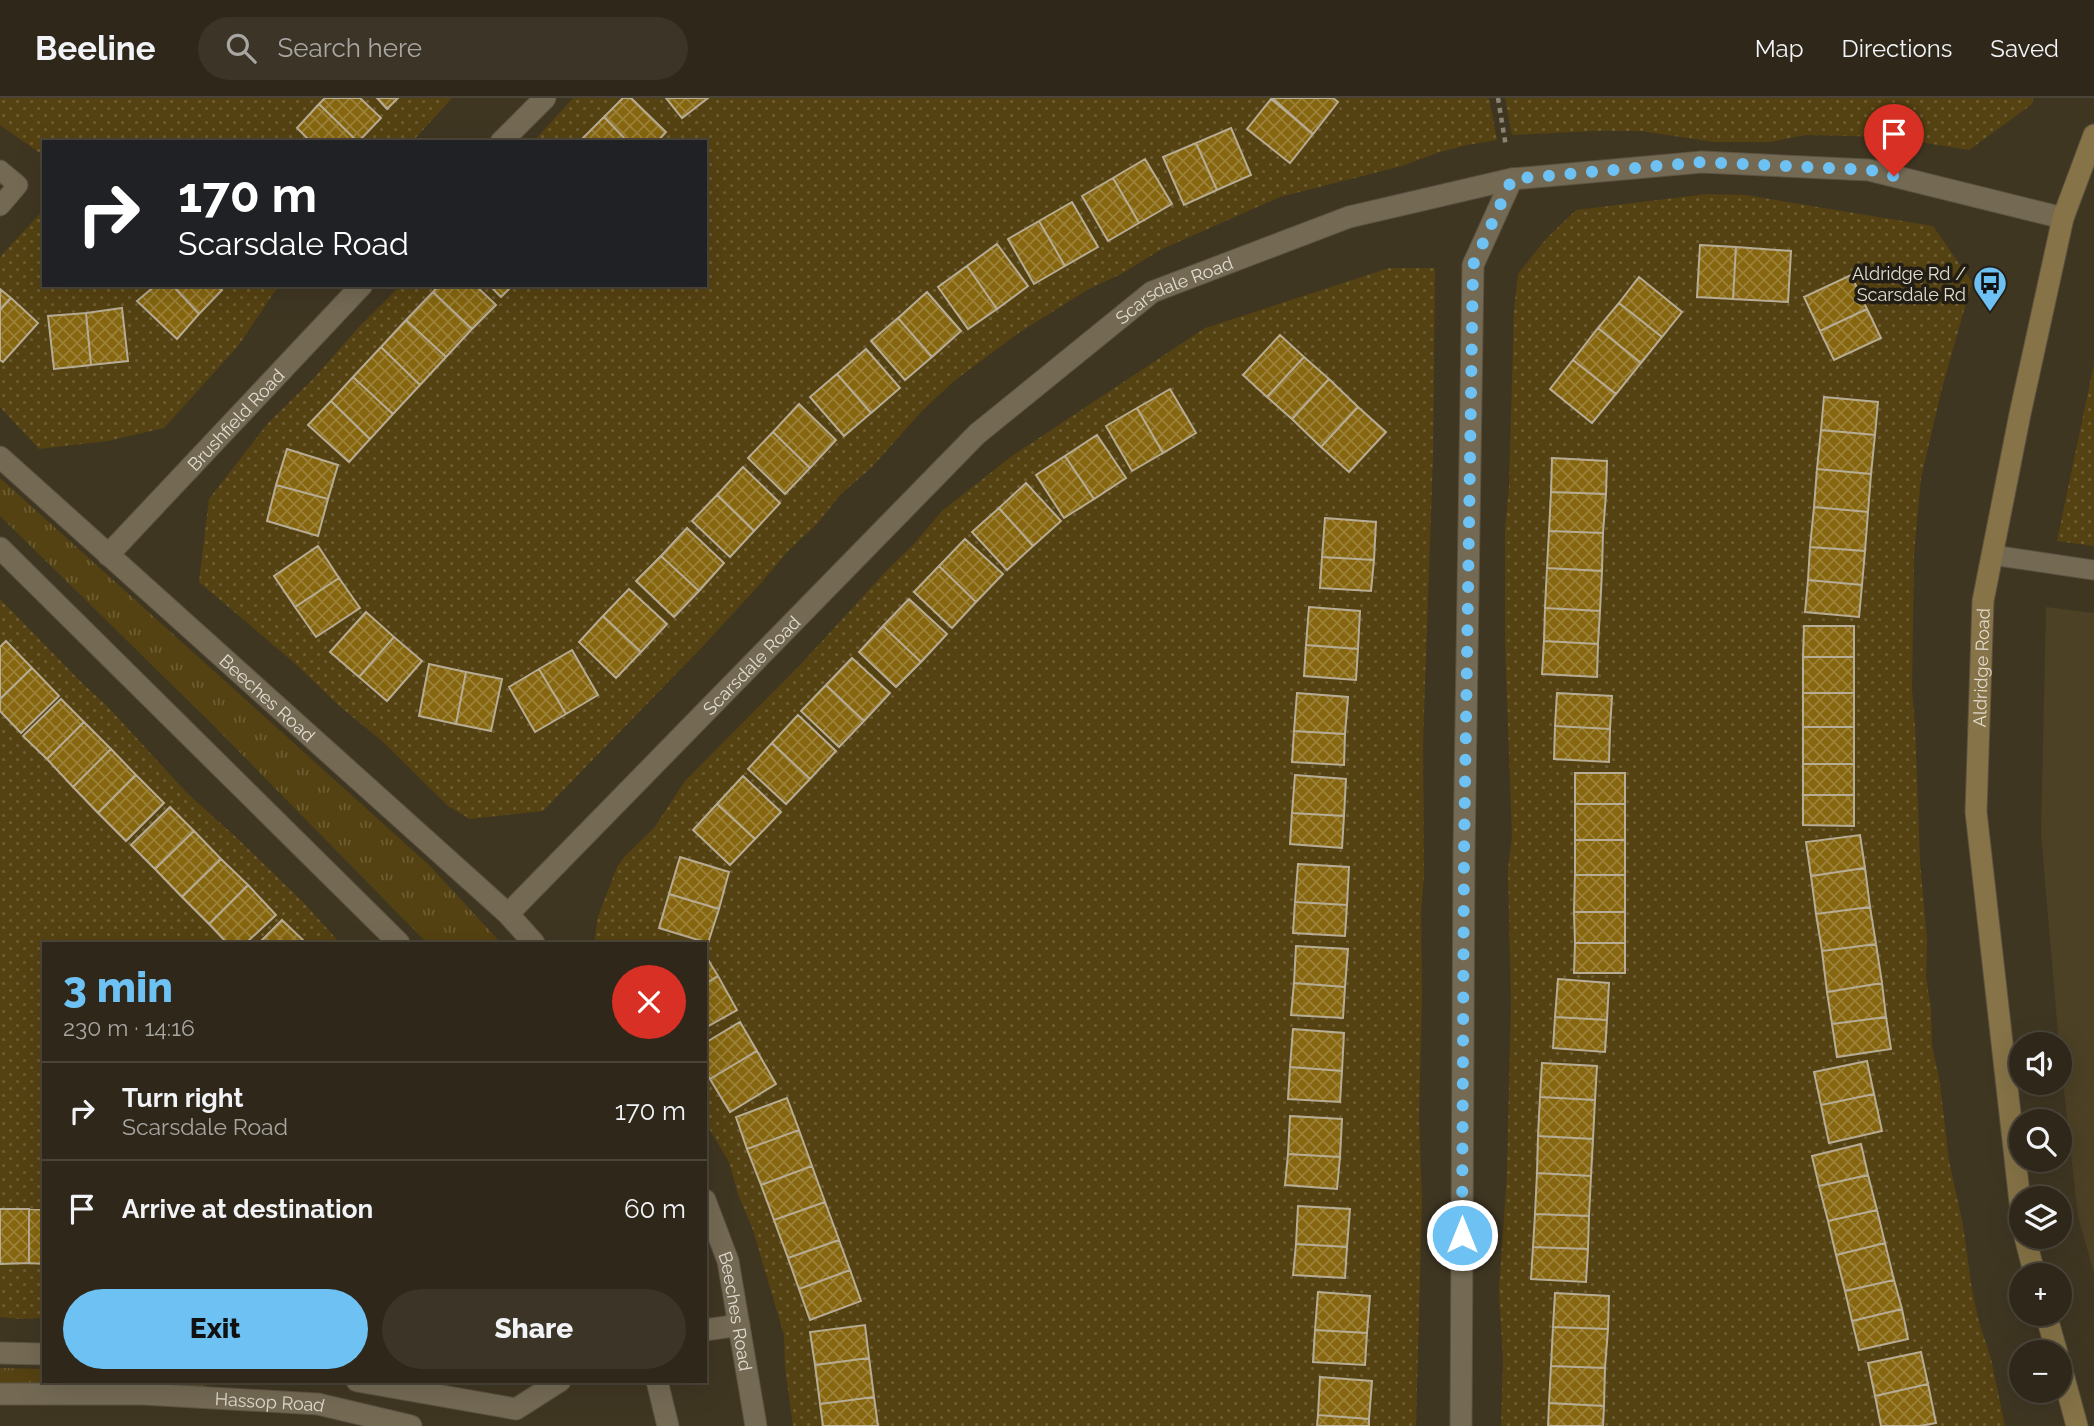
<!DOCTYPE html>
<html lang="en">
<head>
<meta charset="utf-8">
<style>
	body { margin:0; font-family:Raleway,sans-serif; background:#3b3427; color:#f1f3f6; height:100vh; display:flex; flex-direction:column; font-size:26px; white-space:nowrap }
	* { box-sizing:border-box; margin:0 }
	p { font-size:23px; color:#a7a6a2 }
	.icon { flex:none; width:38px; height:38px; fill:none; stroke:currentColor; stroke-width:2; stroke-linecap:round; stroke-linejoin:round }
	.map { position:relative; flex:1; overflow:hidden }
	.drawer { position:absolute; left:42px; top:844px; width:665px; height:441px; display:flex; flex-direction:column; background:#2f281a; border-radius:0px; box-shadow:0 7px 28px #0002,0 0 0 2px #4a4439 }
	.drawer>* { flex:none }
	.guide { position:absolute; left:42px; top:42px; width:665px; height:147px; border-radius:0px; box-shadow:0 7px 28px #0002,0 0 0 2px #4a4439; background:#202124; color:#fff; overflow:hidden }
	.fabs { position:absolute; left:2009px; top:934px; display:grid; gap:14px }
	.fabs a { display:grid; place-items:center; width:63px; height:63px; border-radius:50%; background:#2f281a; box-shadow:0 7px 28px #0002,0 0 0 2px #4a4439; font-size:35px }
	.pin { position:absolute; display:grid; place-items:center; width:60px; height:60px; color:#fff; margin:-72px -30px; border-radius:50% 50% 50% 0; rotate:-45deg; box-shadow:0 0 7px #0007 }
	.pin .icon { rotate:45deg }
	.me { position:absolute; width:77px; margin:-38px; rotate:0deg; stroke-linejoin:round; filter:drop-shadow(0 0 5px #0008) }
	.turn { display:flex; align-items:center; gap:24px; height:147px; padding:0 21px; font-size:32px }
	.turn .icon { width:91px; height:91px; stroke-width:2.5 }
	.turn b { display:block; font-size:49px; line-height:60px }
	.round { display:grid; place-items:center; flex:none; width:74px; height:74px; border-radius:37px; background:#3b3427 }
	.summary { display:flex; align-items:center; justify-content:space-between; height:119px; padding:0 21px }
	h1 { font-size:42px; font-weight:800; line-height:52px; color:#6ec2f3 }
	.primary-button { display:flex; gap:14px; margin-top:auto; padding:14px 21px }
	.primary-button a { flex:1; height:80px; border-radius:42px; background:#6ec2f3; color:#111; font-size:28px; font-weight:800; line-height:80px; text-align:center }
	.primary-button a+a { background:#3b3427; color:#f1f3f6 }
	ul { padding:0; list-style:none }
	li { display:flex; align-items:center; gap:21px; height:98px; padding:0 21px; border-top:2px solid #4a4439 }
	li div { flex:1 }
	li b { display:block; font-size:26px }
	li em { font-style:normal }
	header { display:flex; align-items:center; gap:42px; box-sizing:border-box; height:98px; padding:0 35px; background:#2f281a; border-bottom:2px solid #4a4439 }
	header strong { font-size:33px }
	nav { display:flex; gap:38px; margin-inline-start:auto; font-size:24px }
	.search { width:490px; height:63px; background:#3b3427; display:flex; align-items:center; gap:18px; box-sizing:border-box; padding:0 24px; border-radius:38px; color:#a7a6a2; font-size:26px }
	.map>svg:first-child { display:block }
</style>
</head>
<body>
<header>
<strong>Beeline</strong>
<div class="search"><svg class="icon" aria-label="search" viewBox="0 0 24 24"><circle cx="10" cy="10" r="6"/><path d="M15 15l6 6"/></svg>Search here</div>
<nav><a>Map</a><a>Directions</a><a>Saved</a></nav>
</header>
<div class="map">
<svg width="2094" height="1328" viewBox="0 0 2094 1328">
	<defs>
		<pattern id="grass-tufts" width="24" height="20" patternUnits="userSpaceOnUse" patternTransform="scale(1.75)"><rect width="24" height="20" fill="#554212"/><path d="M3 7l-1-3M5 7V3M7 7l1-3M15 17l-1-3M17 17v-4M19 17l1-3" fill="none" stroke="#6d5d33"/></pattern>
		<pattern id="garden-dots" width="8" height="8" patternUnits="userSpaceOnUse" patternTransform="scale(1.75)"><rect width="8" height="8" fill="#554212"/><path d="M2 2h.1M6 6h.1" fill="none" stroke="#6d5d33" stroke-width="1.8" stroke-linecap="round"/></pattern>
		<pattern id="building-cross-hatch" width="8" height="8" patternUnits="userSpaceOnUse" patternTransform="scale(1.75)"><rect width="8" height="8" fill="#86660e"/><path d="M0 0l8 8M0 8l8-8" fill="none" stroke="#9c823b"/></pattern>
	</defs>
	<rect width="100%" height="100%" fill="#3f3622"/>
	<path fill="#4c4025" d="M2046 509 2094 515V1175L2078 1119 2059 947 2041 736Z"/>
	<path fill="url(#grass-tufts)" d="M0 380 430 768 501 845H427L214 628 0 418Z
		M0 1270 44 1271V1283H206L207 1290 0 1288Z"/>
	<path fill="url(#garden-dots)" d="M0 0H452L412 44H44V58L0 27Z
		M573 0H1489L1497 42 1467 47 1437 55 1402 68 1280 99 1160 152 1123 175 1087 192 1017 236 954 283 922 313 871 370 840 397 817 426 789 452 761 485 704 547 543 713 470 721 448 708 383 644 336 605 298 568 199 484 209 401 268 325 314 280 358 230 401 187H705V44H533Z
		M1505 0H2034L2031 7 1969 52 1889 39 1805 37 1770 44H1714L1641 33H1593L1512 37Z
		M1707 96 1745 97 1933 128 1972 184 1942 290 1921 380 1914 456 1912 591 1915 628 1920 763 1927 842 1926 879 1931 911 1932 947 1940 986 1949 1063 1963 1127 1972 1192 1979 1224 1991 1261 2005 1328H1501L1503 1262 1499 1192 1507 1075 1511 903 1508 772 1512 738 1505 544V430L1509 390 1514 212 1518 176 1546 141 1576 112Z
		M44 111V187H279L238 248 164 330 108 343 39 351 0 309V159Z
		M1389 170H1435L1433 357 1423 645 1424 778 1421 814 1422 897 1419 1019 1422 1103 1416 1328H793L785 1268 784 1237 753 1132 738 1096 729 1064 705 1024V845H594L598 819 617 769 624 759 654 730 685 683 803 564 888 471 914 446 942 413 1012 358 1205 230Z
		M2094 266V448L2057 443Z
		M0 501 80 583 108 609 187 695 240 743 303 804 340 845H44V1220L20 1221 0 1219Z"/>
	<path fill="url(#building-cross-hatch)" stroke="#b7ac95" stroke-width="2" d="M325 0H360L381 20 358 44 319 6Z
		M377 0H398L387 11Z
		M623 0H631L666 34 657 44H628L604 19Z
		M666 0H708L682 20Z
		M1272 0H1333L1338 4 1313 36Z
		M1271 1 1313 36 1290 65 1247 31Z
		M319 6 358 44H311L297 30Z
		M604 19 628 44H582L581 42Z
		M1231 30 1251 77 1217 92 1196 45Z
		M1196 45 1217 92 1184 107 1163 59Z
		M1145 61 1172 106 1139 125 1113 80Z
		M1113 80 1139 125 1108 143 1082 98Z
		M1072 104 1098 149 1065 168 1039 123Z
		M1039 123 1065 168 1034 186 1008 141Z
		M997 146 1028 188 997 211 967 168Z
		M1700 147 1736 149 1733 201 1697 199Z
		M1736 149 1791 153 1788 204 1733 201Z
		M967 168 997 211 968 231 938 189Z
		M1851 177 1867 211 1820 233 1804 199Z
		M1639 179 1682 214 1662 239 1619 205Z
		M156 187H172L199 216 177 241 137 203Z
		M172 187H216L222 192 199 216Z
		M439 187H475L496 207 472 231 433 194Z
		M489 187H513L501 199Z
		M0 191 11 200 0 212Z
		M433 194 472 231 446 259 406 222Z
		M927 194 961 233 932 259 898 220Z
		M11 200 38 225 3 264 0 262V212Z
		M1619 205 1662 239 1641 265 1598 230Z
		M122 210 128 263 91 267 86 215Z
		M1867 211 1881 240 1834 262 1820 233Z
		M86 215 91 267 54 271 48 218Z
		M898 220 932 259 905 282 871 243Z
		M406 222 446 259 420 287 381 249Z
		M1598 230 1641 265 1616 296 1573 262Z
		M1280 237 1304 259 1267 299 1243 277Z
		M381 249 420 287 393 316 353 279Z
		M866 251 900 290 871 315 837 276Z
		M1304 259 1329 281 1292 321 1267 299Z
		M1573 262 1616 296 1592 325 1550 291Z
		M837 276 871 315 844 338 810 299Z
		M353 279 393 316 370 341 331 303Z
		M1329 281 1358 309 1321 349 1292 321Z
		M1170 291 1196 335 1163 355 1137 310Z
		M1824 299 1878 304 1875 337 1821 332Z
		M331 303 370 341 349 364 308 327Z
		M799 306 836 342 810 370 773 334Z
		M1358 309 1386 334 1349 374 1321 349Z
		M1137 310 1163 355 1132 373 1106 328Z
		M1821 332 1875 337 1871 376 1817 371Z
		M773 334 810 370 785 396 748 360Z
		M1097 337 1126 380 1094 401 1065 358Z
		M287 351 338 367 328 401 276 387Z
		M1065 358 1094 401 1064 420 1036 377Z
		M1552 360 1607 363 1606 396 1551 394Z
		M743 369 780 405 754 433 717 397Z
		M1817 371 1871 376 1868 414 1814 409Z
		M1026 385 1061 423 1033 448 999 410Z
		M276 387 328 401 318 438 267 423Z
		M1551 394 1606 396 1603 435 1549 433Z
		M717 397 754 433 730 459 692 423Z
		M1814 409 1868 414 1865 453 1810 449Z
		M999 410 1033 448 1007 472 972 434Z
		M1325 420 1376 424 1374 462 1322 459Z
		M687 430 724 465 699 493 661 458Z
		M1549 433 1603 435 1602 473 1547 470Z
		M965 441 1003 476 976 504 939 468Z
		M318 448 339 480 295 509 274 478Z
		M1810 449 1865 453 1862 487 1808 482Z
		M661 458 699 493 674 519 636 483Z
		M1322 459 1374 462 1371 493 1320 490Z
		M939 468 976 504 952 530 914 494Z
		M1547 470 1602 473 1600 513 1545 510Z
		M339 480 360 510 316 539 295 509Z
		M1808 482 1862 487 1859 519 1805 514Z
		M629 491 667 526 641 554 603 518Z
		M909 501 947 536 921 564 883 528Z
		M1309 509 1360 513 1358 551 1306 547Z
		M1545 510 1600 513 1598 546 1544 543Z
		M366 514 394 539 359 579 330 554Z
		M603 518 641 554 616 580 579 544Z
		M883 528 921 564 896 589 859 554Z
		M1804 528H1854V559H1803Z
		M394 539 422 563 387 603 359 579Z
		M6 543 32 570 0 601V549Z
		M1544 543 1598 546 1597 579 1542 576Z
		M1306 547 1358 551 1356 582 1304 578Z
		M572 552 598 597 566 616 539 571Z
		M1803 559H1854V595H1803Z
		M852 560 890 595 864 623 826 587Z
		M429 566 466 574 456 626 419 618Z
		M32 570 59 598 21 635 0 613V601Z
		M539 571 566 616 535 634 509 589Z
		M466 574 502 581 491 633 456 626Z
		M826 587 864 623 839 649 801 613Z
		M1297 595 1348 599 1345 636 1294 633Z
		M1557 595 1612 598 1610 631 1555 628Z
		M1803 595H1854V629H1803Z
		M61 601 84 624 47 661 23 638Z
		M798 617 836 653 810 681 772 645Z
		M84 624 111 651 73 689 47 661Z
		M1555 628 1610 631 1609 664 1554 661Z
		M1803 629H1854V666H1803Z
		M1294 633 1345 636 1344 667 1292 664Z
		M772 645 810 681 786 706 748 671Z
		M111 651 136 677 98 715 73 689Z
		M1803 666H1854V697H1803Z
		M1575 675H1625V706H1575Z
		M136 677 164 705 126 743 98 715Z
		M1295 677 1346 681 1344 718 1292 715Z
		M743 678 781 714 755 741 717 706Z
		M1803 697H1854V728L1803 727Z
		M717 706 755 741 730 767 693 732Z
		M1575 706H1625V742H1575Z
		M170 709 194 733 155 771 131 747Z
		M1292 715 1344 718 1342 750 1290 746Z
		M194 733 221 761 182 799 155 771Z
		M1860 737 1865 770 1811 778 1806 744Z
		M1575 742H1625V777H1575Z
		M680 759 729 774 719 811 669 796Z
		M221 761 248 787 209 826 182 799Z
		M1298 766 1349 769 1347 807 1295 804Z
		M1865 770 1870 809 1816 816 1811 778Z
		M1575 777H1625V814H1574Z
		M248 787 276 817 246 845H227L209 826Z
		M669 796 719 811 708 845 659 830Z
		M1295 804 1347 807 1345 838 1293 835Z
		M1870 809 1876 846 1822 853 1816 816Z
		M1574 814H1625V845H1575Z
		M282 822 306 845H259Z
		M1575 845H1625V875H1574Z
		M1876 846 1882 885 1827 894 1822 853Z
		M1296 848 1348 851 1345 889 1294 885Z
		M705 857 718 878 705 886Z
		M718 878 737 912 705 930V886Z
		M1558 881 1609 885 1607 922 1555 919Z
		M1294 885 1345 889 1343 920 1291 917Z
		M1882 885 1886 919 1832 926 1827 894Z
		M1555 919 1607 922 1605 954 1553 950Z
		M1886 919 1891 951 1837 959 1832 926Z
		M740 924 757 953 710 981 705 973V945Z
		M1293 931 1344 935 1342 973 1290 969Z
		M757 953 776 986 730 1014 710 981Z
		M1867 963 1874 996 1821 1007 1814 974Z
		M1542 965 1597 968 1595 1002 1540 999Z
		M1290 969 1342 973 1340 1004 1288 1001Z
		M1874 996 1882 1033 1829 1045 1821 1007Z
		M1540 999 1595 1002 1593 1041 1538 1038Z
		M787 1000 799 1032 747 1051 736 1019Z
		M1290 1018 1342 1021 1340 1059 1288 1056Z
		M799 1032 812 1068 761 1087 747 1051Z
		M1538 1038 1593 1041 1591 1078 1537 1075Z
		M1861 1046 1868 1077 1819 1088 1812 1058Z
		M1288 1056 1340 1059 1337 1091 1285 1087Z
		M812 1068 825 1104 774 1122 761 1087Z
		M1537 1075 1591 1078 1589 1118 1535 1116Z
		M1868 1077 1877 1112 1828 1123 1819 1088Z
		M825 1104 839 1142 788 1160 774 1122Z
		M1298 1108 1350 1111 1347 1149 1296 1146Z
		M0 1111H29V1165L0 1166Z
		M29 1111 44 1112V1166L29 1165Z
		M1877 1112 1885 1145 1836 1157 1828 1123Z
		M1535 1116 1589 1118 1588 1151 1533 1149Z
		M839 1142 850 1172 799 1191 788 1160Z
		M1885 1145 1894 1182 1845 1193 1836 1157Z
		M1296 1146 1347 1149 1345 1180 1293 1177Z
		M1533 1149 1588 1151 1586 1184 1531 1181Z
		M850 1172 861 1203 810 1222 799 1191Z
		M1894 1182 1902 1211 1852 1223 1845 1193Z
		M1318 1194 1370 1198 1367 1235 1315 1232Z
		M1555 1195 1609 1198 1608 1231 1553 1229Z
		M1902 1211 1908 1241 1859 1252 1852 1223Z
		M865 1227 869 1260 815 1267 810 1234Z
		M1553 1229 1608 1231 1605 1270 1551 1268Z
		M1315 1232 1367 1235 1365 1267 1313 1264Z
		M1921 1254 1928 1286 1875 1298 1868 1265Z
		M869 1260 874 1299 820 1306 815 1267Z
		M1551 1268 1605 1270 1604 1308 1549 1305Z
		M1320 1279 1372 1283 1369 1321 1318 1317Z
		M1928 1286 1936 1325 1920 1328H1881L1875 1298Z
		M874 1299 878 1328H823L820 1306Z
		M1549 1305 1604 1308 1603 1328H1548Z
		M1318 1317 1369 1321V1328H1317Z"/>
	<g fill="none" stroke-linecap="round" stroke-linejoin="round">
		<g stroke="#5b5241" stroke-width="21">
			<path id="lane" d="M0 72 18 87 0 108
				M1992 457 2094 472"/>
		</g>
		<g stroke="#5b5241" stroke-width="23">
			<g id="street">
				<path d="M501 44 545 0"/>
				<path id="s1" d="M0 359 508 816 534 845"/>
				<path d="M0 450 399 845"/>
				<path id="s2" d="M108 457 362 187"/>
				<path id="s3" d="M508 816 977 336 1152 194 1349 119 1512 81 1702 64 1869 72 2063 120"/>
				<path id="s4" d="M705 1102 728 1163 756 1328"/>
				<path d="M705 1232 739 1227"/>
				<path d="M0 1255 44 1256"/>
				<path d="M357 1283 516 1311 560 1283"/>
				<path d="M657 1283 668 1328"/>
				<path id="s5" d="M0 1296H143L318 1306 411 1328"/>
				<path d="M1461 1328 1464 755 1473 167 1512 81"/>
			</g>
		</g>
		<g stroke="#5b5241" stroke-width="23">
			<g id="secondary">
				<path id="s6" d="M2021 1113 1976 714 1983 503 2020 316 2063 120 2094 37"/>
				<path d="M2025 1139 2035 1178"/>
				<path d="M2046 1216 2057 1255"/>
				<path d="M2060 1265 2077 1328"/>
			</g>
		</g>
		<path stroke="#8b8473" stroke-width="4.5" stroke-dasharray="5 5" stroke-linecap="butt" d="M1498 0 1506 49"/>
		<use href="#lane" stroke="#746a54" stroke-width="19"/>
		<use href="#street" stroke="#746a54" stroke-width="21"/>
		<use href="#secondary" stroke="#867347" stroke-width="21"/>
	</g>
	<g fill="none" stroke-linecap="round" stroke-linejoin="round">
		<path stroke="#6ec2f3" stroke-width="12" stroke-dasharray="0 21.6" d="M1462 1137 1464 755 1473 167 1512 81 1702 64 1870 72 1894 78"/>
	</g>
	<defs>
		<g id="bus-pin" transform="scale(1.75)"><path d="M0 17L-7.5 6A9.5 9.5 0 1 1 7.5 6Z" fill="#6ec2f3" stroke="#221e15"/><path d="M-5-6H5V4H4V6H2V4H-2V6H-4V4H-5ZM-3.5-4V0h7V-4ZM-3.5 1.2v1.5H-2V1.2ZM2 1.2v1.5H3.5V1.2Z" fill="#111"/></g>
	</defs>
	<g fill-rule="evenodd">
		<use href="#bus-pin" x="1990" y="185"/>
	</g>
	<g text-anchor="middle" dominant-baseline="central" stroke-width="7" stroke-linejoin="round" paint-order="stroke">
		<g font-size="18" fill="#e2dcd0" stroke="#221e15" text-anchor="end">
			<text x="1966" y="175">Aldridge Rd /<tspan x="1966" dy="21">Scarsdale Rd</tspan></text>
		</g>
		<g font-size="18" fill="#e2dcd0" stroke="#221e15">
			<text stroke="none"><textPath href="#s3" startOffset="917">Scarsdale Road</textPath></text>
			<text stroke="none"><textPath href="#s2" startOffset="186">Brushfield Road</textPath></text>
			<text stroke="none"><textPath href="#s3" startOffset="348">Scarsdale Road</textPath></text>
			<text stroke="none"><textPath href="#s6" startOffset="546">Aldridge Road</textPath></text>
			<text stroke="none"><textPath href="#s1" startOffset="360">Beeches Road</textPath></text>
			<text stroke="none"><textPath href="#s4" startOffset="116">Beeches Road</textPath></text>
			<text stroke="none"><textPath href="#s5" startOffset="270">Hassop Road</textPath></text>
		</g>
	</g>
</svg>
<div class="fabs">
<a><svg class="icon" aria-label="sound" viewBox="0 0 24 24"><path d="M4 9h4l5-4v14l-5-4H4zM17 9q2 3 0 6"/></svg></a>
<a><svg class="icon" aria-label="search" viewBox="0 0 24 24"><circle cx="10" cy="10" r="6"/><path d="M15 15l6 6"/></svg></a>
<a><svg class="icon" aria-label="layers" viewBox="0 0 24 24"><path d="M12 4l9 5-9 5-9-5zM3 14l9 5 9-5"/></svg></a>
<a>+</a>
<a>−</a>
</div>
<div class="pin" style="left:1894px;top:78px;background:#d93025"><svg class="icon" aria-label="arrive" viewBox="0 0 24 24"><path d="M6 21V4h12l-3 4 3 4H6"/></svg></div>
<svg class="me" style="left:1462px;top:1137px" viewBox="-20 -20 40 40"><circle r="17" fill="#6ec2f3" stroke="#fff" stroke-width="3"/><path d="M0-11L8 9 0 5-8 9z" fill="#fff"/></svg>
<div class="guide">
<div class="turn"><svg class="icon" aria-label="right" viewBox="0 0 24 24"><path d="M7 20v-9h11M14 6l5 5-5 5"/></svg><div><b>170 m</b>Scarsdale Road</div></div>
</div>
<section class="drawer">
<div class="summary"><div><h1>3 min</h1><p>230 m · 14:16</p></div><a class="round" style="background:#d93025;color:#fff"><svg class="icon" aria-label="close" viewBox="0 0 24 24"><path d="M6 6l12 12M18 6L6 18"/></svg></a></div>
<ul>
<li><svg class="icon" aria-label="right" viewBox="0 0 24 24"><path d="M7 20v-9h11M14 6l5 5-5 5"/></svg><div><b>Turn right</b><p>Scarsdale Road</p></div><em>170 m</em></li>
<li><svg class="icon" aria-label="arrive" viewBox="0 0 24 24"><path d="M6 21V4h12l-3 4 3 4H6"/></svg><div><b>Arrive at destination</b></div><em>60 m</em></li>
</ul>
<div class="primary-button"><a>Exit</a><a>Share</a></div>
</section>
</div>
</body>
</html>
